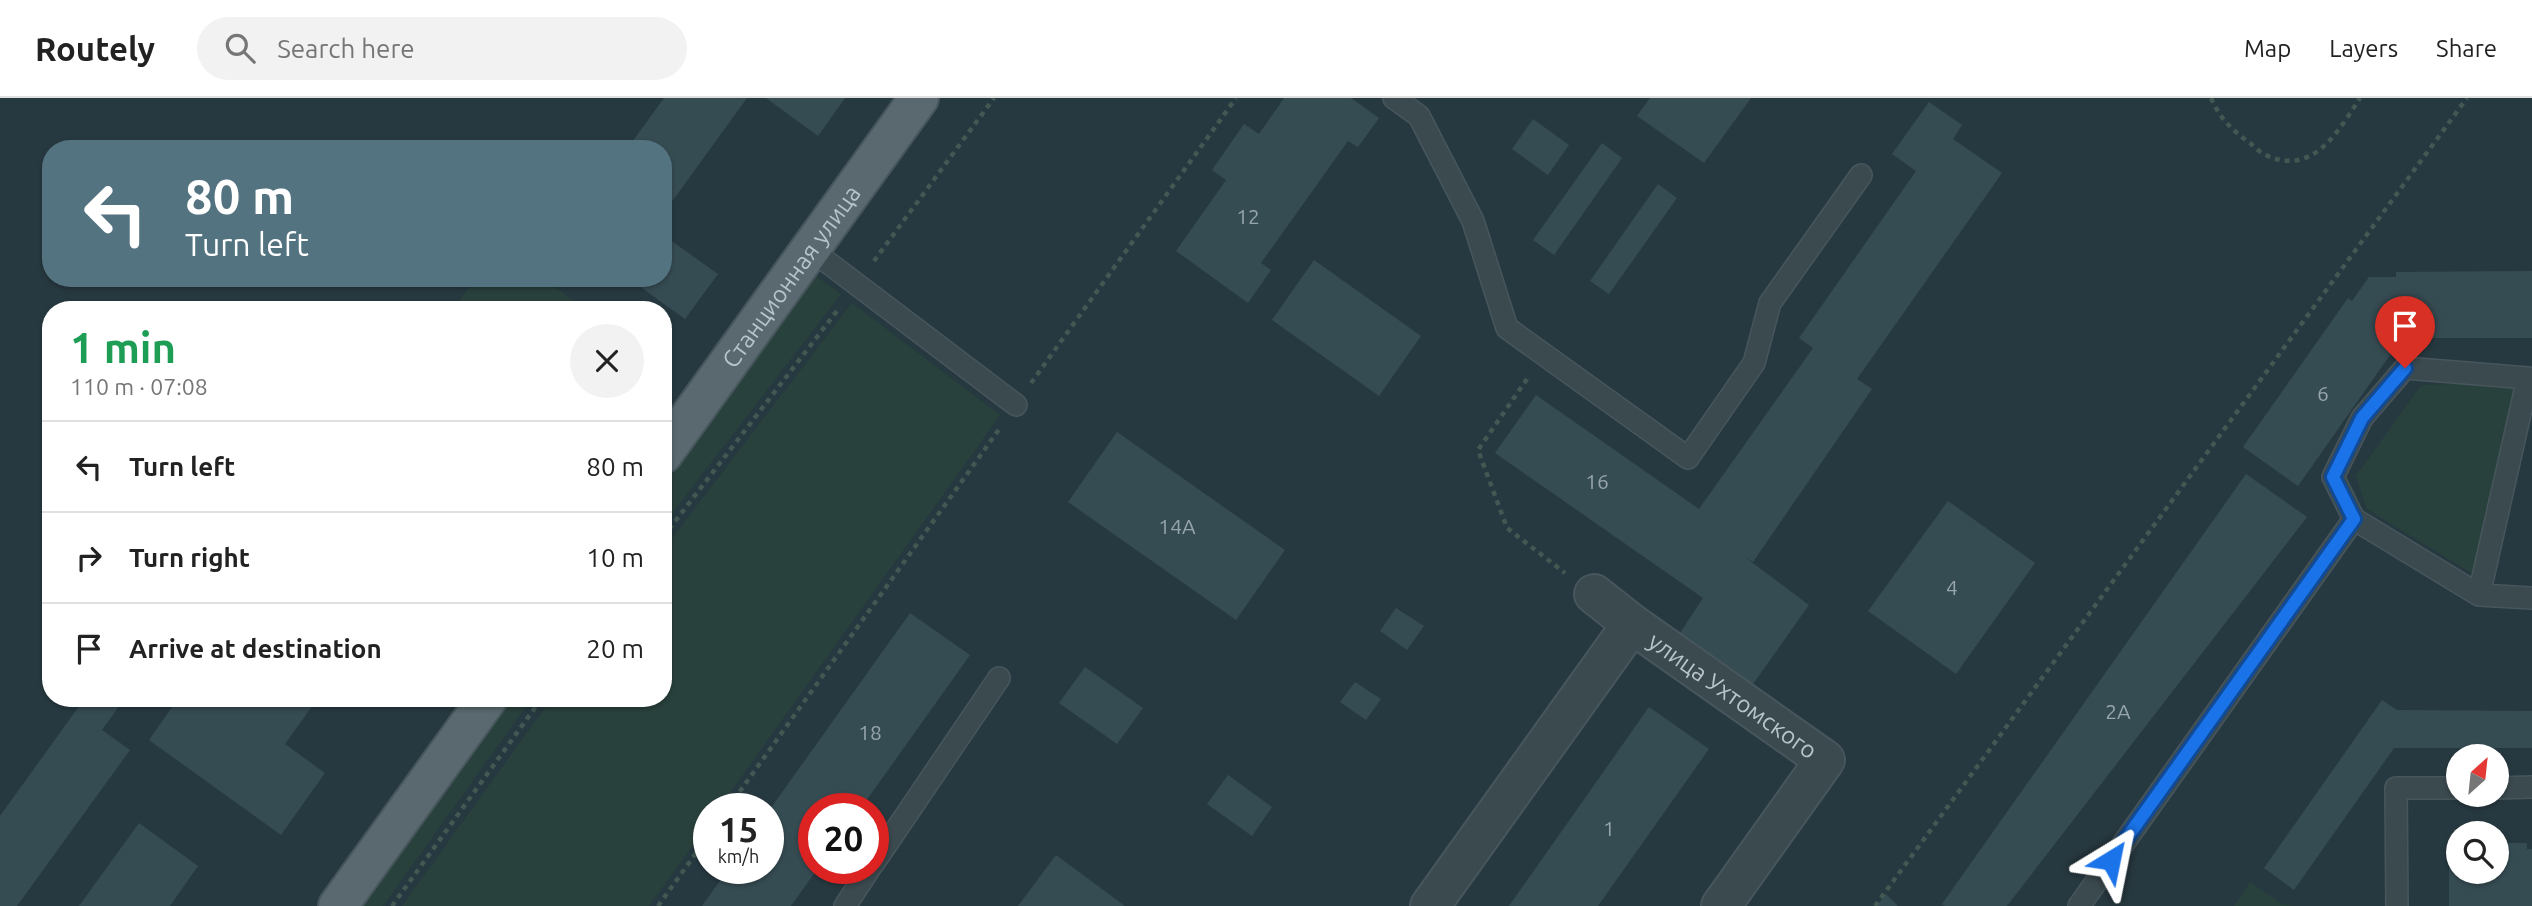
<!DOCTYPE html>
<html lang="en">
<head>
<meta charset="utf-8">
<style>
	body { margin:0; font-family:Ubuntu,sans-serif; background:#f2f2f2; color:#222; height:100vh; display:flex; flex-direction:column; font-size:26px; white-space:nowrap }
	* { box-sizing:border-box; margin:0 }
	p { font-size:23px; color:#767676 }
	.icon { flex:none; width:38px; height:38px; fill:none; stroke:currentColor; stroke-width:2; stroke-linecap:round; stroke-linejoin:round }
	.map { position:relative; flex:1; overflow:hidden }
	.details { position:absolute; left:42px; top:203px; width:630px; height:406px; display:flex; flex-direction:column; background:#fff; border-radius:28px; box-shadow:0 2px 5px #0004 }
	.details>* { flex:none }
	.top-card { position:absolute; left:42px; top:42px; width:630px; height:147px; border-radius:28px; box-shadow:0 2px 5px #0004; background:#547380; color:#fff; overflow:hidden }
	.needle { width:46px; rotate:27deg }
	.fabs { position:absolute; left:2446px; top:646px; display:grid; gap:14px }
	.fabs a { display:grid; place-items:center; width:63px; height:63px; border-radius:50%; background:#fff; box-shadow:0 2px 5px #0004; font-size:35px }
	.speed { position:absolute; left:693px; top:695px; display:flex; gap:14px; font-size:35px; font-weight:700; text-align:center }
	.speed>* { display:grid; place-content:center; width:91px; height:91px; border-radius:50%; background:#fff; box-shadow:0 2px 5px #0004; line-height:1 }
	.speed small { font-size:18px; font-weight:400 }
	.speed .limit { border:10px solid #d22; background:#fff; color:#111 }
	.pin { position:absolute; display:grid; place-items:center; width:60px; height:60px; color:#fff; margin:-72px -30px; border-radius:50% 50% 50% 0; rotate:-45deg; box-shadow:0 0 7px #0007 }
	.pin .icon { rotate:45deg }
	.me { position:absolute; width:77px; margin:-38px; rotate:35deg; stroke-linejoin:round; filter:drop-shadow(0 0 5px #0008) }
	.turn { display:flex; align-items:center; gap:24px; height:147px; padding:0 28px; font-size:32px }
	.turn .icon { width:91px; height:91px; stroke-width:2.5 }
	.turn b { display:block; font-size:49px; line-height:60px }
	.round { display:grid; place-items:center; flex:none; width:74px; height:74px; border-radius:37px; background:#f2f2f2 }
	.headline { display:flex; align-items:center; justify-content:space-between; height:119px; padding:0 28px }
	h1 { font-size:42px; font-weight:700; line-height:52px; color:#1e9e55 }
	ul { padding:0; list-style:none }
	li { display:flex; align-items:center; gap:21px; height:91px; padding:0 28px; border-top:2px solid #e0e0e0 }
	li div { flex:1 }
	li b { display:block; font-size:26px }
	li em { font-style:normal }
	header { display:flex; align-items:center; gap:42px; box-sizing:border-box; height:98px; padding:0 35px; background:#fff; border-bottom:2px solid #e0e0e0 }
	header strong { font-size:33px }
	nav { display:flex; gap:38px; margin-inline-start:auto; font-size:24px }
	.search { width:490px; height:63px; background:#f2f2f2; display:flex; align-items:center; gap:18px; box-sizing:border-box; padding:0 24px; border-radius:38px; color:#767676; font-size:26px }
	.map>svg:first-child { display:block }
</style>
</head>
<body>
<header>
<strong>Routely</strong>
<div class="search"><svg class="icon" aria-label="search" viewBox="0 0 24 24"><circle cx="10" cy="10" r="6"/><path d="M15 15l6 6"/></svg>Search here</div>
<nav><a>Map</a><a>Layers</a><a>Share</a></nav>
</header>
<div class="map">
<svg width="2532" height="808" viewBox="0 0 2532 808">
	<rect width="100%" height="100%" fill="#273940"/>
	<path fill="#29413c" d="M810 178 817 179 841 196 663 427V376L805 181Z
		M476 180H543L586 212H453Z
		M852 205 1000 317 719 710H709V725L649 808H402L552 600H663V452Z
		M2521 284 2473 476 2367 411 2356 378 2421 287Z
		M501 600H532L383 808H350Z
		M2250 784 2284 807 2298 808H2234Z"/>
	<path fill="#364c53" d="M664 0H747L663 116V51H627Z
		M766 0H845L818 38Z
		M1284 0H1351L1379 20 1358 49 1348 43 1261 165 1271 172 1248 205 1176 153 1226 82 1212 72 1244 26 1259 36Z
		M1650 0H1751L1704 65 1637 18Z
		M1929 4 1962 27 1953 41 2002 75 1857 281 1872 291 1753 464 1742 457 1809 507 1753 586 1680 535 1703 500 1495 355 1536 297 1699 411 1813 250 1799 240 1916 73 1892 56Z
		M1533 21 1569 47 1548 77 1512 51Z
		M1602 45 1622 60 1554 157 1533 142Z
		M1658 86 1677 100 1609 196 1590 183Z
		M663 137 718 176 685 221 628 180H663Z
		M1314 162 1421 238 1379 298 1272 222Z
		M2532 173V240H2402L2298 388 2243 349 2348 200 2352 203 2369 179H2396V174Z
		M1117 334 1285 452 1236 522 1068 404Z
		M2246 376 2307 419 2007 808H1945L1942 806Z
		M1948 403 2035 465 1956 576 1868 513Z
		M1396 510 1424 528 1407 552 1380 533Z
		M910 515 970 557 861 710H814V770H818L791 808H702L729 770H768V714Z
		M1085 569 1143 610 1117 646 1059 605Z
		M1355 584 1381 601 1366 622 1340 604Z
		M85 600H125L102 632 130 652 17 808H0V718Z
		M169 600H318L285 646 325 675 281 737 149 642 175 605Z
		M2382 602 2397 612 2532 613V650H2394L2294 792 2264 770Z
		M1649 609 1709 651 1598 808H1509Z
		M1228 677 1272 709 1252 738 1207 706Z
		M139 725 198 768 170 808H79Z
		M2497 745H2527V751H2532V808H2449V761H2459V774H2497Z
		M1056 757 1125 808H1018Z
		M1886 796 1898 808H1877Z"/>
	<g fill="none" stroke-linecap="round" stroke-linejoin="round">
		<g stroke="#47565c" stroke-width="24">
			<path id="service" d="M1394 0 1419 18 1473 123 1507 230 1688 360 1754 265 1770 205 1861 77
				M810 151 1016 307
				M2354 421 2479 497
				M2497 690 2532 689
				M873 766 999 580
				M845 808 870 770
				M2079 808 2354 421 2333 379 2362 320 2405 270 2528 280 2479 497 2532 500
				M2397 808 2396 690H2459"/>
		</g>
		<g stroke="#47565c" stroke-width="42">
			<g id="minor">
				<path id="s1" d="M1594 496 1632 526 1825 662 1721 808"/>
				<path d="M1430 808 1632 526"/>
			</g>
		</g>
		<g stroke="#47565c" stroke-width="42">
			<g id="primary">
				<path id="s2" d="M663 356 919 0"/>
				<path d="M338 808 488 600"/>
			</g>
		</g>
		<path stroke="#425853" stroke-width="4.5" stroke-dasharray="5 5" stroke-linecap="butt" d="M2211 0C2220 21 2232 32 2250 45 2255 49 2261 56 2268 58 2314 78 2339 32 2360 0
			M874 163 994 0
			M1527 281 1478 352 1507 430 1565 475
			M1031 285 1236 0
			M663 439 840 209
			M728 710 1000 330
			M392 808 542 600
			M658 808 709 737
			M1875 808 2467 0"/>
		<use href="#service" stroke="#3b4a4f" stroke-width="21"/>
		<use href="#minor" stroke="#3b4a4f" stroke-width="38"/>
		<use href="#primary" stroke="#59696f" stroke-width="38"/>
	</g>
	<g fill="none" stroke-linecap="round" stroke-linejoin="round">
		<g stroke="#114b97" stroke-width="18">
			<path id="route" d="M2111 762 2354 421 2333 379 2362 320 2405 270"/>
		</g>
		<use href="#route" stroke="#1a73e8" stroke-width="12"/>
	</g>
	<g text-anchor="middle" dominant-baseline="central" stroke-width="7" stroke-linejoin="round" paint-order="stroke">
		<g font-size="21" fill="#96a5ab">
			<text x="1248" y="118">12</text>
			<text x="2323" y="295">6</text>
			<text x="1597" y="383">16</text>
			<text x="1177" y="428">14А</text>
			<text x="1952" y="489">4</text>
			<text x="2118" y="613">2А</text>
			<text x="870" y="634">18</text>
			<text x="1609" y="730">1</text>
		</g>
		<g font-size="24" fill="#b7c4ca" stroke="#1f2f35">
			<text stroke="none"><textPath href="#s2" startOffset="219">Станционная улица</textPath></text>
			<text stroke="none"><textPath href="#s1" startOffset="172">улица Ухтомского</textPath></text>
		</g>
	</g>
</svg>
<div class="fabs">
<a><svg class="needle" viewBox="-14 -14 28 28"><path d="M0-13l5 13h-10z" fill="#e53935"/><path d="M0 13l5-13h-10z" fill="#767676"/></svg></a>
<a><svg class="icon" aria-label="search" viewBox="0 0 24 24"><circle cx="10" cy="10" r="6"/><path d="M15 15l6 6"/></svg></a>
</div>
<div class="speed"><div>15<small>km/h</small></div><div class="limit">20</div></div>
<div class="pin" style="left:2405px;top:270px;background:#d93025"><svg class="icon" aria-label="arrive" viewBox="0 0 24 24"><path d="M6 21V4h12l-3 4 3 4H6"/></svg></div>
<svg class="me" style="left:2111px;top:762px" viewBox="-20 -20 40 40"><path d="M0-17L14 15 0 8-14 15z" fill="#1a73e8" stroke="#fff" stroke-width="4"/></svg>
<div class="top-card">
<div class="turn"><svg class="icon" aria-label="left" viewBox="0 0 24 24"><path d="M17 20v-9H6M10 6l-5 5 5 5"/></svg><div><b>80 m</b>Turn left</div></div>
</div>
<section class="details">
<div class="headline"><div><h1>1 min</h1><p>110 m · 07:08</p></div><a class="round"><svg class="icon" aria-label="close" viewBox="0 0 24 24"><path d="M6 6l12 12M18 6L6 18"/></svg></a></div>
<ul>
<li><svg class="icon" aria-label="left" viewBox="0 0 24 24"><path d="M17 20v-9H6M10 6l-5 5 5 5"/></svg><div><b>Turn left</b></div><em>80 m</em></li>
<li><svg class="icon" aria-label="right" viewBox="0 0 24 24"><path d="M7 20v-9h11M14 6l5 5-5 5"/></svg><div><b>Turn right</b></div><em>10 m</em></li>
<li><svg class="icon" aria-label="arrive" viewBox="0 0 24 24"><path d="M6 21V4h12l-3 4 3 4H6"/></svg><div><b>Arrive at destination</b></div><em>20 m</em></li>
</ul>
</section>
</div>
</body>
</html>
